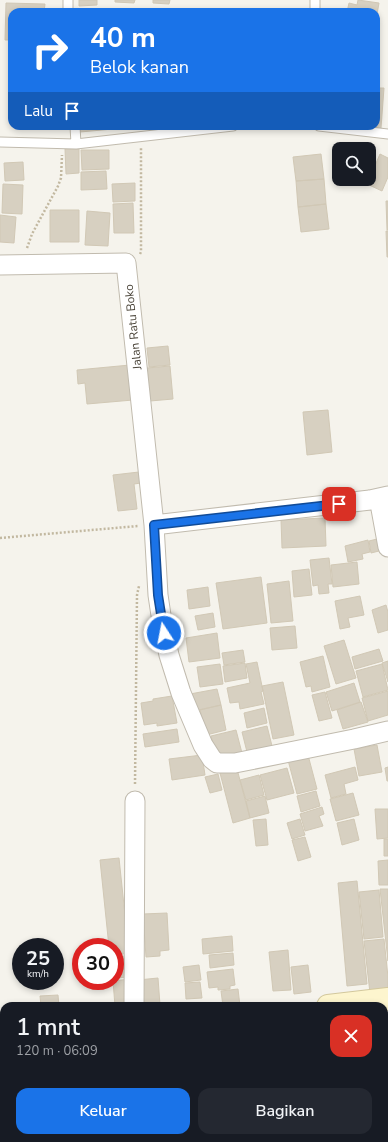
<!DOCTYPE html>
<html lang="id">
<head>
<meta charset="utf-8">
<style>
	body { margin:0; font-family:"Nunito Sans",sans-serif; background:#242831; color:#f1f3f6; height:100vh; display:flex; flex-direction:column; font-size:15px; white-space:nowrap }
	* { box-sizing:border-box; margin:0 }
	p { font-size:13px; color:#9ea1a6 }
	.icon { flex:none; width:22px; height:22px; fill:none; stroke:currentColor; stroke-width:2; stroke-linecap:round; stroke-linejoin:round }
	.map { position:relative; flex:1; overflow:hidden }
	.panel { position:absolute; left:0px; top:1002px; width:388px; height:140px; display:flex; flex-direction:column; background:#171b24; border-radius:12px 12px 0 0; box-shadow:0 2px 6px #0003 }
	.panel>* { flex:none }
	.banner { position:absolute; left:8px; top:8px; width:372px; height:122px; border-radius:12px; box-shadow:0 2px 6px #0003; background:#1a73e8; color:#fff; overflow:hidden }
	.tools { position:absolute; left:332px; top:142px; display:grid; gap:8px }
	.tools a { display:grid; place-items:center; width:44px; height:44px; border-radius:8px; background:#171b24; box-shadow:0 2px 6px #0003; font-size:20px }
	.speed { position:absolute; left:12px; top:938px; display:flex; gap:8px; font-size:20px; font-weight:700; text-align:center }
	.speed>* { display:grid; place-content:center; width:52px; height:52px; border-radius:50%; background:#171b24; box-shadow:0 2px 6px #0003; line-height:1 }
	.speed small { font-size:10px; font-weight:400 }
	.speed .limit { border:6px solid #d22; background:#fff; color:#111 }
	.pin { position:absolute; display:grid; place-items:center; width:34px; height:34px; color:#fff; margin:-17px; border-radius:8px; box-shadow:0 2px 6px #0006 }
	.me { position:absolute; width:44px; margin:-22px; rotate:349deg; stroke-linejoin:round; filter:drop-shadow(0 0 3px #0008) }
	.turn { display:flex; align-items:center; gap:14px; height:84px; padding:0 16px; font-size:18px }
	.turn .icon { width:52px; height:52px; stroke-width:2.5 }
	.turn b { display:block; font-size:28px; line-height:34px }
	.then { display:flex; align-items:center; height:38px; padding:0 16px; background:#0003; gap:8px; font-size:15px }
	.round { display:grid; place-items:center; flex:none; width:42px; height:42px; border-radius:12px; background:#242831 }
	.overview { display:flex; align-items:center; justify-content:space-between; height:68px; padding:0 16px }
	h1 { font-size:24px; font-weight:600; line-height:30px }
	.cta { display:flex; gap:8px; margin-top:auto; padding:8px 16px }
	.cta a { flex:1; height:46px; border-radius:12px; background:#1a73e8; color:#fff; font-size:16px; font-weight:600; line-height:46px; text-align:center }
	.cta a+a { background:#242831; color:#f1f3f6 }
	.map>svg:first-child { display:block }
</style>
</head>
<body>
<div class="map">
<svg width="388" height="1142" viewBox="0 0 388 1142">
	<rect width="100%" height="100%" fill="#f5f3ec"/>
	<path fill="#d7d0c1" stroke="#d1c8b5" d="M79 0H97V5L79 6Z
		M115 0H135L134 3 115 2Z
		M153 0H170L169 4 153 3Z
		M358 0 379 3 376 20V12H347L349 3 357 5Z
		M6 3 45 4 44 12H12V40H5Z
		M376 88H384L381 128 356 126H376Z
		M80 126H113V129L80 132Z
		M65 149H79V173L66 174Z
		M81 150H109V169L82 170Z
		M321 154 324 179 296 181 293 157Z
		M380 154 388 158V177L382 191 367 184Z
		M23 162 24 180 5 181 4 163Z
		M106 171 107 189 81 190V172Z
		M324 179 326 204 298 207 296 181Z
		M135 183V201L113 202 112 184Z
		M3 184 23 185 22 214 2 213Z
		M386 201H388V230H387Z
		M133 203 134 233H114L113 204Z
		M326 204 329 229 301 232 298 207Z
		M50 210H79V242H50Z
		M87 211 110 213 108 246 85 245Z
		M0 215 16 217 14 243 0 242Z
		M386 231H388V257H387Z
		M168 346 170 365 149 367 147 348Z
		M130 365 133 400 87 404 85 383 78 384 77 370Z
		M170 366 173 399 150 401 147 368Z
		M328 410 332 452 307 455 303 412Z
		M139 472 141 483 134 484 137 509 118 511 113 475Z
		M325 518 326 546 282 548 281 520Z
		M381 538 383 550 371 553 369 541Z
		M368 540 370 552 362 554 363 559 348 562 345 546Z
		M329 558 332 584H328L329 593 319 594 318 585 313 586 310 560Z
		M357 562 359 584 333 587 331 565Z
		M309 569 312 595 294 597 292 571Z
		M261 577 267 623 223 629 216 583Z
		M289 581 293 621 271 623 267 584Z
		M208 587 210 606 189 609 187 590Z
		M360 596 364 615 348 618 350 627 340 629 335 601Z
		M386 605 388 612V630L378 633 372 610Z
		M213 613 215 627 198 630 195 616Z
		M295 626 297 648 272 650 270 628Z
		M217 633 220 658 189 662 186 638Z
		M344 640 356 678 336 684 324 646Z
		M379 649 383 661 355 669 352 657Z
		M243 650 245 662 224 665 222 653Z
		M323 656 330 687 312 692 311 686 306 687 300 662Z
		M388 661V682L382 663Z
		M257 662 263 691 261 692 264 704 240 709 239 702 230 703 227 688 250 683 246 664Z
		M245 663 247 678 225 682 223 666Z
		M220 664 223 684 200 687 197 667Z
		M382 664 388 690 363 697 356 671Z
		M283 682 294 735 273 739 262 686Z
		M354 683 360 702 332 711 326 692Z
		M217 689 221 705 194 711 190 694Z
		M388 691V715L368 721 362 698Z
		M325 692 332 718 319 721 312 695Z
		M172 696 177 723 157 726V723L144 725 141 703 153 701V699Z
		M361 702 368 722 343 729 337 710Z
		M221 705 226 730 206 735 200 710Z
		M264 708 267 723 247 728 244 713Z
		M267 726 273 750 248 756 242 732Z
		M177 729 179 742 145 747 143 734Z
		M236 730 242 753 221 758 219 752H215L211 736Z
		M377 745 382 772 359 776 354 749Z
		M202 755 205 775 172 780 169 759Z
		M308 755 317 789 297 794 288 760Z
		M355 767 358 780 344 784 346 794 331 798 325 775Z
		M388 767V781H387L385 768Z
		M287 768 294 793 267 800 260 775Z
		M237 769 250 818 233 823 220 773Z
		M218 774 222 790 210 793 205 777Z
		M259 775 264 795 246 800 240 780Z
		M316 791 320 806 301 812 297 796Z
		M353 793 359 815 336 821 330 799Z
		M265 796 269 813 250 818 246 801Z
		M322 807 324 814 319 816 323 826 305 831 300 814Z
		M375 809H388V838L377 839Z
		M266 819 268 845 256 846 253 820Z
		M300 819 305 835 292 839 287 823Z
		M354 819 359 840 342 845 337 823Z
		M305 837 311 857 298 861 292 840Z
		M384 839H388V856H384Z
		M119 858 129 953 115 955V947H109L100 860Z
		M388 860V885H379L378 861Z
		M357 881 367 984 347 986 338 883Z
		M380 889H388V961Z
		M379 890 383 937 364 939 359 892Z
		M167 913 169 950 160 951V956L146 957 143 914Z
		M232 936 233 951 203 954 202 939Z
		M384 939 388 977V992L370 993 364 941Z
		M288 950 291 990 273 991 269 952Z
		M233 953 234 965 210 968 209 955Z
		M127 956 129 977 115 978V957Z
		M199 965 201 980 185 982 183 967Z
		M308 965 311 992 294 994 291 967Z
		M233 969 235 985 230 986V989L218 990V987L209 988 207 972Z
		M158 978 160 1005 139 1006 138 980Z
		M130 979 127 1006H115L113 981Z
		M200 982 202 998 186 999 185 983Z
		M238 989 240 1006H223L221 991Z
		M58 995 59 1006H41L40 996Z
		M1 1056H4V1077L0 1076Z
		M346 1138H384L383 1142H359Z"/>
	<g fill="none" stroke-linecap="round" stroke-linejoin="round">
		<g stroke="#c1bbae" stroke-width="11">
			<path id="service" d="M68 0V12
				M315 12V0
				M75 126 76 144
				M319 126 388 134
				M0 142 76 144 233 126"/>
		</g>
		<g stroke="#c1bbae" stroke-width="21">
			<path id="minor" d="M0 265 126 263 154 525 158 595 162 622 169 655 181 693 203 745 212 759 217 763H235L354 739 388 731
				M379 498 388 547
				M154 525 370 500 388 496
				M134 1006 135 801
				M136 1138 137 1142"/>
		</g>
		<g stroke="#d3c89d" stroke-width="24">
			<path id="secondary" d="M328 1006 388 999
				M0 1044H4"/>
		</g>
		<path stroke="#c2b8a0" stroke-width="2.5" stroke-dasharray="2 2" stroke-linecap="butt" d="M27 248 32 234 58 186 61 178 62 155
			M140 254 141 252V148
			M0 538 138 526
			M135 784 137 595 139 586"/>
		<use href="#service" stroke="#fff" stroke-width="9"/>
		<use href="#minor" stroke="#fff" stroke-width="19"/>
		<use href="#secondary" stroke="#fdf5ce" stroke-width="22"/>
	</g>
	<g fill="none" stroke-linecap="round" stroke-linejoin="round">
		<g stroke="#114b97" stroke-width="10">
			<path id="route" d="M164 633 158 595 154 525 339 504"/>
		</g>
		<use href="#route" stroke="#1a73e8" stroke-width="7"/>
	</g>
	<g text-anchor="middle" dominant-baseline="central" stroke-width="4" stroke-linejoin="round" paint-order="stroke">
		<g font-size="12" fill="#4a4439" stroke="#fff">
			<text transform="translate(133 327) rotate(-96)">Jalan Ratu Boko</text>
		</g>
	</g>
</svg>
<div class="tools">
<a><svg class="icon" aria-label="search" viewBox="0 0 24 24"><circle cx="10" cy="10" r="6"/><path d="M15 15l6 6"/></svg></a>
</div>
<div class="speed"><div>25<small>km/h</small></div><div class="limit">30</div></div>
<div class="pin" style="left:339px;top:504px;background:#d93025"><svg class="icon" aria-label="arrive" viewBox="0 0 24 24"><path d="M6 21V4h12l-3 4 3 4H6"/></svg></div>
<svg class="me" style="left:164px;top:633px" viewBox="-20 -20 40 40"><circle r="17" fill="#1a73e8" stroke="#fff" stroke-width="3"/><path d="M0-11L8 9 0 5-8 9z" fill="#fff"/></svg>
<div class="banner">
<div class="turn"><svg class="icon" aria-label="right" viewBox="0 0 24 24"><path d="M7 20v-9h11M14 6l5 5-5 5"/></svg><div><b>40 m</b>Belok kanan</div></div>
<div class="then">Lalu<svg class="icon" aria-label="arrive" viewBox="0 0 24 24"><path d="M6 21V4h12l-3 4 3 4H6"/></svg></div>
</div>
<section class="panel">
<div class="overview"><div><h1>1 mnt</h1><p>120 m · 06:09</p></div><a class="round" style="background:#d93025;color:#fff"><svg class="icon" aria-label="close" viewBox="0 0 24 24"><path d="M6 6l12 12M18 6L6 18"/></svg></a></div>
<div class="cta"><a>Keluar</a><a>Bagikan</a></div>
</section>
</div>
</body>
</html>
